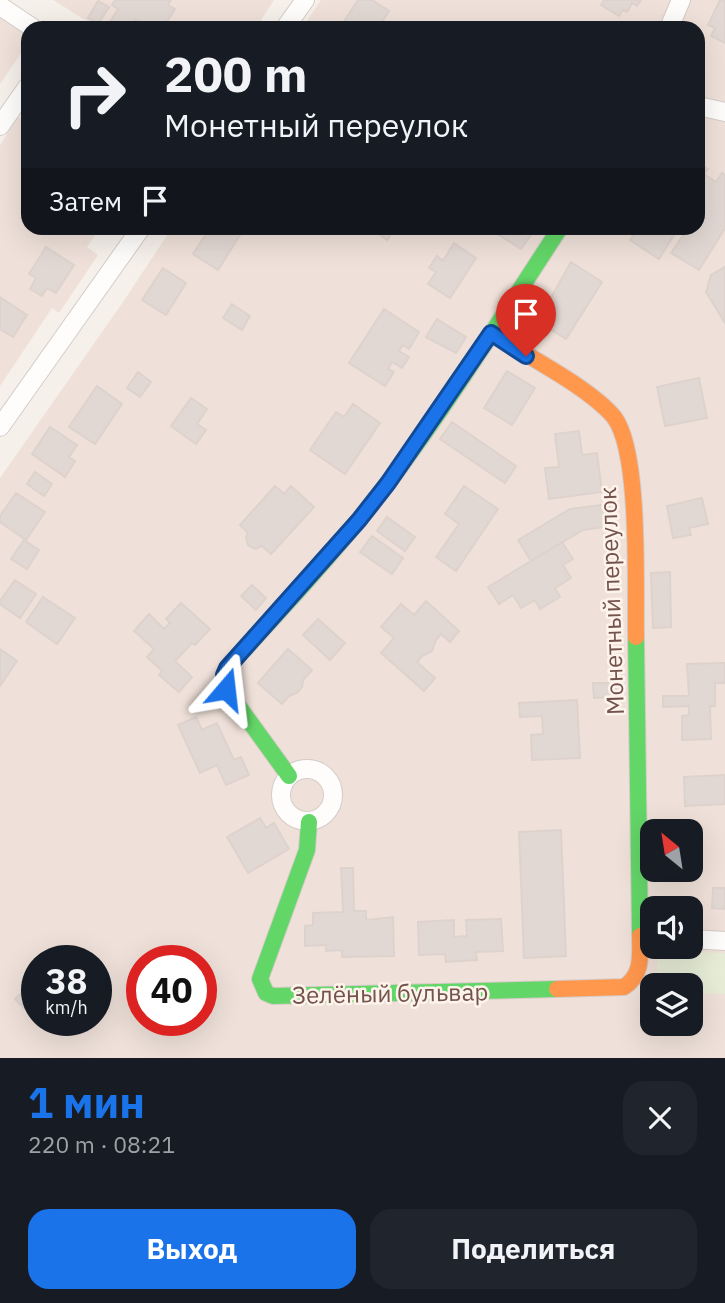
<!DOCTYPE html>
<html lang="ru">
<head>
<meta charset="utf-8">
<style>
	body { margin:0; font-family:"IBM Plex Sans",sans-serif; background:#20242c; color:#f1f3f6; height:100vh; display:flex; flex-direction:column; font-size:26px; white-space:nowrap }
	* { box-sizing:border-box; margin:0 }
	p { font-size:23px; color:#9ea1a6 }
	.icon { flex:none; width:38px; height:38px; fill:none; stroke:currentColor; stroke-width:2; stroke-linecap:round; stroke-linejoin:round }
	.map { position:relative; height:1058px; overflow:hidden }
	.drawer { display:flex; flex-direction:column; background:#171b24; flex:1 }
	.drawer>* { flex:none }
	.banner { position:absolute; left:21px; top:21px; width:684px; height:214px; border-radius:21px; box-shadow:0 7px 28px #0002; background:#171b24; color:#f1f3f6; overflow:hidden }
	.needle { width:46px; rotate:330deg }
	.controls { position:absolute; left:640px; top:819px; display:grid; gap:14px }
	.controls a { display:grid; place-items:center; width:63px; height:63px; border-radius:14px; background:#171b24; box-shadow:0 7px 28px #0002; font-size:35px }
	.speed { position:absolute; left:21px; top:945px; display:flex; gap:14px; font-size:35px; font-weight:700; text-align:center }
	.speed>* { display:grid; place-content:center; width:91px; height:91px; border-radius:50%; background:#171b24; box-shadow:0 7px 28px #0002; line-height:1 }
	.speed small { font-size:18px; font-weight:400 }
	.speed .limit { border:10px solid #d22; background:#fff; color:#111 }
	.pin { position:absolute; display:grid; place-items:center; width:60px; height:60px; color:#fff; margin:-72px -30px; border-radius:50% 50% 50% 0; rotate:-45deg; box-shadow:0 0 7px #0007 }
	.pin .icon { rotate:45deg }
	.me { position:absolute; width:77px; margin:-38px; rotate:17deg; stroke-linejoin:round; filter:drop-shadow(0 0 5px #0008) }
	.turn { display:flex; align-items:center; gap:24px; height:147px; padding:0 28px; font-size:32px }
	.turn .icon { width:91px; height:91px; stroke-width:2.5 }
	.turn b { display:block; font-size:49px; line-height:60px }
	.then { display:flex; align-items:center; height:66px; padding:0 28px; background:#0003; gap:14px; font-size:26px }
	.round { display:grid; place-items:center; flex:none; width:74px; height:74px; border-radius:21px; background:#20242c }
	.overview { display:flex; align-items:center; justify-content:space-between; height:119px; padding:0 28px }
	h1 { font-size:42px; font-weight:700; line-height:52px; color:#1a73e8 }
	.action { display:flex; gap:14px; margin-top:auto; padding:14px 28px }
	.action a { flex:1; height:80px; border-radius:21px; background:#1a73e8; color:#fff; font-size:28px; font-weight:700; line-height:80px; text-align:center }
	.action a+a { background:#20242c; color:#f1f3f6 }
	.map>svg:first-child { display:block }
</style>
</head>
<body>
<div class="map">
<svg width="725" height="1058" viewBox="0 0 725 1058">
	<rect width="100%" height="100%" fill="#f6f0eb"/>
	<path fill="#efe1d9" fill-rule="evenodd" d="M53 0H274L256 28H98Z
		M321 0H725V1058H0V478L123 302 172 228H698V28H302ZM653 831H691V870H653ZM653 908H691V947H653ZM37 961H96V1020H37ZM142 961H201V1020H142ZM653 985H691V1024H653Z
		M0 16 28 35V43L0 84Z
		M28 113V228H100L87 247 98 255 59 313 52 308 0 386V145L18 117 23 120Z"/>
	<path fill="#e6ecd6" d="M658 951 725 953V994L691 992V985H657Z"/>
	<path fill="#e2d8d3" stroke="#ded2cd" stroke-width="2" d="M115 0H171L168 5 175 9 163 28H148L135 19 129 28H120L110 22 118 9 112 5Z
		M358 0H372L389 11 378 28 341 26Z
		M604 0H641L637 6 632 3 627 12 623 10 619 16 601 5Z
		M720 0H725V43L711 36 715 28 708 25Z
		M98 1 109 7 98 24 88 18Z
		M698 163 708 169 704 174 716 182 722 173 725 175V228L699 270 671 253 684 234 677 230 659 259 630 240 638 228H698Z
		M210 228 219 231 221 228H228L240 235 218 270 193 254Z
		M371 228H395L387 240Z
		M500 228H520L531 235 521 249 496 233Z
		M454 243 476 258 450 298 428 284 436 272 429 268 437 256 443 261Z
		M46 247 74 265 56 293 47 288 42 296 30 289 36 278 29 274Z
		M571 262 602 282 566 339 538 321Z
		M725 267V323L706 292 711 275Z
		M163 268 186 283 166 315 142 300Z
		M0 297 27 315 13 337 0 329Z
		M232 304 250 316 242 330 223 318Z
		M384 309 419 332 409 349 403 345 399 351 409 357 402 368 392 362 388 369 394 372 385 386 349 363Z
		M437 319 466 337 456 353 426 337Z
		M507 371 535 388 512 425 484 408Z
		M138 372 151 382 140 397 127 388Z
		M699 378 707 418 665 426 657 387Z
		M97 386 122 404 95 444 69 427Z
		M191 398 207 409 197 424 206 430 196 444 171 426Z
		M353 404 380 423 345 474 310 450 336 412 344 417Z
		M452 422 516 466 505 483 440 439Z
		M50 427 77 445 69 457 75 461 65 477 32 454Z
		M579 431 582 455 597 453 602 492 549 499 545 468 559 467 555 434Z
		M35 472 52 484 44 496 27 484Z
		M275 486 284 494 291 486 314 507 271 554 262 546 255 549 248 545 246 537 248 533 240 525Z
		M464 486 498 509 456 571 436 557 459 524 445 514Z
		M16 493 45 512 26 540 0 522V516Z
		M702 498 708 524 689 528 691 535 673 538 667 506Z
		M609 504 612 526 583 530 531 561 518 540 570 509Z
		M387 517 415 537 405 551 377 531Z
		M372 536 403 558 392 574 360 552Z
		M24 540 39 550 27 569 11 559Z
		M562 542 573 559 563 565 571 578 555 588 560 597 540 609 535 600 521 608 513 595 499 604 488 587Z
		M670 572 671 627 653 628 651 573Z
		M15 580 36 594 20 618 0 604V601Z
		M252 585 266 598 256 610 241 596Z
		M43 597 75 618 57 644 26 622Z
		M426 601 459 631 450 642 441 634 436 640 432 651 422 656 417 662 435 678 424 691 381 653 394 638 381 627 401 604 414 615Z
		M181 603 210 629 195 645 192 643 175 661 192 677 179 692 159 675 162 671 147 657 154 649 134 631 149 614 164 629 170 623 166 619Z
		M318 619 345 643 330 660 303 635Z
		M0 649 17 661 0 686Z
		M288 649 312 670 303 680 302 687 297 693 289 696 282 704 258 683Z
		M725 663V683H715V706H710L711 739 682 740V716L689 715V706L663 707V696H689L687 664Z
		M593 683H616V697L594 698Z
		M577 700 580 758 532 760 531 735 543 734 542 716 520 717 519 703Z
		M196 717 202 730 217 723 234 760 241 757 249 775 226 785 217 765 200 773 178 725Z
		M725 775V804L685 806 684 777Z
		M260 818 266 828 274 823 289 849 248 873 227 837Z
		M561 830 566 956 524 958 519 832Z
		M341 868H353L354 911H366V920L393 917 394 956 342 957V950L326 951V945L305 946V926L313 925V913L343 912Z
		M713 888H725V909L712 908Z
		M501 919 503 951 476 952 477 960 446 962 445 954 419 955 418 922 454 920V937L467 936 466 920Z
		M29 986 37 994V1013L33 1017 15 999Z"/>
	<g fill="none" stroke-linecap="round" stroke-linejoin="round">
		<g stroke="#d4ccc8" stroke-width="20">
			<path id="street" d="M0 6 33 28
				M285 28 305 0
				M669 28 681 0
				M698 106 725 112
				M0 126 28 86
				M0 427 141 228
				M281 795a26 26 0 1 1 52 0a26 26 0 1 1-52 0Z
				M691 939 725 941"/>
		</g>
		<g stroke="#d5cbc8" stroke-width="18">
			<path id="fast" d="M636 637 640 936
				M289 776 226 689 224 675 227 668C275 616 324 564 368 509 438 420 498 323 560 228
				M309 822 307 850 260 979 266 993 273 996 557 989"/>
		</g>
		<g stroke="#d5cbc8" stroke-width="18">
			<path id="slow" d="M491 333C525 355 589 387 614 417 641 452 635 589 636 637
				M557 989 624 987C643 975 640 955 640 936H653"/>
		</g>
		<use href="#street" stroke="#fefdfc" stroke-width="18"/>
		<use href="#fast" stroke="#63d668" stroke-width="16"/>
		<use href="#slow" stroke="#ff974d" stroke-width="16"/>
	</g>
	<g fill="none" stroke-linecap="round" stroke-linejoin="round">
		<g stroke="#114b97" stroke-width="18">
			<path id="route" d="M226 689 224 675 227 668 359 520 388 483 491 333 526 356"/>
		</g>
		<use href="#route" stroke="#1a73e8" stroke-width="12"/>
	</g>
	<g text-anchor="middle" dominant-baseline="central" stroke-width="5" stroke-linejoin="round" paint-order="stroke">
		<g font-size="24" fill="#73534c" stroke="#fef4ec">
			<text transform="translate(611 601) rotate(-92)">Монетный переулок</text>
			<text transform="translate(390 993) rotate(-1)">Зелёный бульвар</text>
		</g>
	</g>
</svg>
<div class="controls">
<a><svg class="needle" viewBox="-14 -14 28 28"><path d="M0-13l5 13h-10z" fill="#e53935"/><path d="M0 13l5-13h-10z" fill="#9ea1a6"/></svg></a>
<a><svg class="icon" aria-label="sound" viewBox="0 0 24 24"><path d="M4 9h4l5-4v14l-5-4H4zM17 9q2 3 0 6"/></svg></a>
<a><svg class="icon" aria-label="layers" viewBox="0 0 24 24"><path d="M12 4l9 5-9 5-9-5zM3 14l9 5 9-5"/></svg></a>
</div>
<div class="speed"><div>38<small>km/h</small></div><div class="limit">40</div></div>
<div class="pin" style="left:526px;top:356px;background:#d93025"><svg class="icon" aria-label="arrive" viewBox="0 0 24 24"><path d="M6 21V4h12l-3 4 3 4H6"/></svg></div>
<svg class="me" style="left:226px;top:689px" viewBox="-20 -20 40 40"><path d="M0-17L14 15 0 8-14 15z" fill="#1a73e8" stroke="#fff" stroke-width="4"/></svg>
<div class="banner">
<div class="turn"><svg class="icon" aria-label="right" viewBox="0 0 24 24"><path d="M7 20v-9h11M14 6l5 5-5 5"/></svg><div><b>200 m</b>Монетный переулок</div></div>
<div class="then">Затем<svg class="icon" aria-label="arrive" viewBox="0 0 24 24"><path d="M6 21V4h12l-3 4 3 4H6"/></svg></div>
</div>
</div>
<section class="drawer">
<div class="overview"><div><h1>1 мин</h1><p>220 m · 08:21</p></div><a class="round"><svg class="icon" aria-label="close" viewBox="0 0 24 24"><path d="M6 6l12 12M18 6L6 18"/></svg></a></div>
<div class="action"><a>Выход</a><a>Поделиться</a></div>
</section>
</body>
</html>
